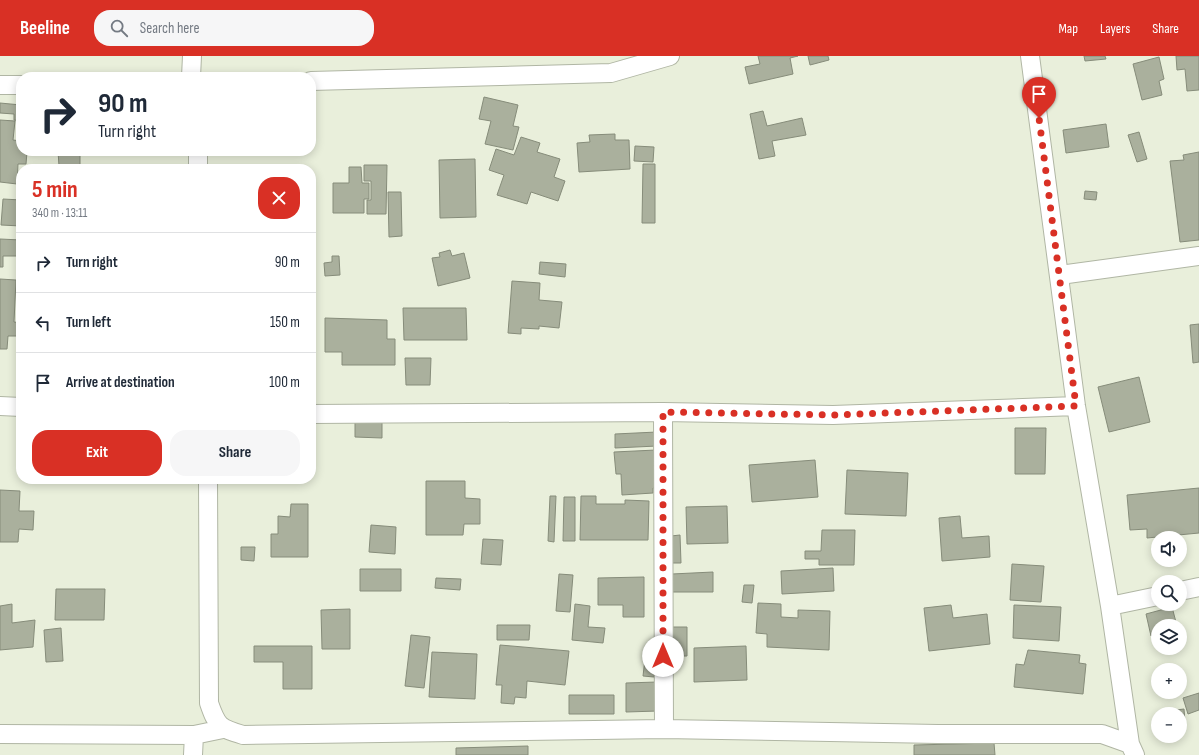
<!DOCTYPE html>
<html lang="en">
<head>
<meta charset="utf-8">
<style>
	body { margin:0; font-family:"Sofia Sans Condensed",sans-serif; background:#f6f6f7; color:#1f2937; height:100vh; display:flex; flex-direction:column; font-size:15px; white-space:nowrap }
	* { box-sizing:border-box; margin:0 }
	p { font-size:13px; color:#747a83 }
	.icon { flex:none; width:22px; height:22px; fill:none; stroke:currentColor; stroke-width:2; stroke-linecap:round; stroke-linejoin:round }
	.map { position:relative; flex:1; overflow:hidden }
	.side { position:absolute; left:16px; top:108px; width:300px; height:320px; display:flex; flex-direction:column; background:#fff; border-radius:16px; box-shadow:0 2px 10px #0003 }
	.side>* { flex:none }
	.hud { position:absolute; left:16px; top:16px; width:300px; height:84px; border-radius:16px; box-shadow:0 2px 10px #0003; background:#fff; color:#1f2937; overflow:hidden }
	.fabs { position:absolute; left:1151px; top:475px; display:grid; gap:8px }
	.fabs a { display:grid; place-items:center; width:36px; height:36px; border-radius:50%; background:#fff; box-shadow:0 2px 10px #0003; font-size:20px }
	.pin { position:absolute; display:grid; place-items:center; width:34px; height:34px; color:#fff; margin:-41px -17px; border-radius:50% 50% 50% 0; rotate:-45deg; box-shadow:0 0 4px #0007 }
	.pin .icon { rotate:45deg }
	.me { position:absolute; width:44px; margin:-22px; rotate:0deg; stroke-linejoin:round; filter:drop-shadow(0 0 3px #0008) }
	.turn { display:flex; align-items:center; gap:14px; height:84px; padding:0 16px; font-size:18px }
	.turn .icon { width:52px; height:52px; stroke-width:2.5 }
	.turn b { display:block; font-size:28px; line-height:34px }
	.round { display:grid; place-items:center; flex:none; width:42px; height:42px; border-radius:16px; background:#f6f6f7 }
	.head { display:flex; align-items:center; justify-content:space-between; height:68px; padding:0 16px }
	h1 { font-size:24px; font-weight:700; line-height:30px; color:#d93025 }
	.action { display:flex; gap:8px; margin-top:auto; padding:8px 16px }
	.action a { flex:1; height:46px; border-radius:16px; background:#d93025; color:#fff; font-size:16px; font-weight:700; line-height:46px; text-align:center }
	.action a+a { background:#f6f6f7; color:#1f2937 }
	ul { padding:0; list-style:none }
	li { display:flex; align-items:center; gap:12px; height:60px; padding:0 16px; border-top:1px solid #e0e1e3 }
	li div { flex:1 }
	li b { display:block; font-size:15px }
	li em { font-style:normal }
	header { display:flex; align-items:center; gap:24px; box-sizing:border-box; height:56px; padding:0 20px; background:#d93025; color:#fff }
	header strong { font-size:19px }
	nav { display:flex; gap:22px; margin-inline-start:auto; font-size:14px }
	.search { width:280px; height:36px; background:#f6f6f7; display:flex; align-items:center; gap:10px; box-sizing:border-box; padding:0 14px; border-radius:16px; color:#747a83; font-size:15px }
	.map>svg:first-child { display:block }
</style>
</head>
<body>
<header>
<strong>Beeline</strong>
<div class="search"><svg class="icon" aria-label="search" viewBox="0 0 24 24"><circle cx="10" cy="10" r="6"/><path d="M15 15l6 6"/></svg>Search here</div>
<nav><a>Map</a><a>Layers</a><a>Share</a></nav>
</header>
<div class="map">
<svg width="1199" height="699" viewBox="0 0 1199 699">
	<rect width="100%" height="100%" fill="#e9efdb"/>
	<path fill="#aab09d" stroke="#868c7a" d="M758 0H798L790 2 793 18 749 28 745 11 760 8Z
		M808 0H828L829 4 810 9Z
		M1084 0H1105L1106 3 1085 5Z
		M1176 0H1199V34L1187 35 1185 13 1177 14Z
		M1159 1 1164 23 1159 25 1162 39 1142 44 1133 8Z
		M484 41 518 49 513 70 519 71 513 94 485 88 491 65 479 63Z
		M0 47 21 49V65L14 64V58L0 57Z
		M763 55 767 70 802 62 806 79 772 85 775 100 759 103 750 58Z
		M0 64 15 65 13 84 21 85V95L27 96 26 108H18L17 128 0 126Z
		M1106 68 1109 91 1066 97 1063 74Z
		M1139 76 1147 103 1137 106 1128 79Z
		M615 78V84H629L630 113 579 116 577 87 590 86 589 79Z
		M521 81 540 87 537 96 560 103 554 121 565 125 558 145 531 136 527 148 497 139 504 119 489 114 496 93 514 99Z
		M635 90 654 91 653 106 634 105Z
		M58 95H80V109L59 110Z
		M1199 96V184L1180 186 1170 105 1184 104 1183 99Z
		M475 103 476 161 440 162 439 104Z
		M643 108H655V167H642Z
		M364 109H387L386 158H367V144H371V125H364Z
		M349 111H361L362 127H369V143H364V157H333V127H349Z
		M1085 135 1097 136 1096 144 1084 143Z
		M388 136H401L402 180 389 181Z
		M3 143 21 144V170L1 169Z
		M0 183 21 184 20 200H3V211H0Z
		M450 194 452 200 464 197 470 222 438 230 432 202 440 201 439 197Z
		M332 200H339L340 219 325 220 324 207 332 206Z
		M540 206 566 208 565 221 539 218Z
		M0 223 16 224 14 266 21 267V280H8L7 293H0Z
		M512 225 540 227 539 244 562 246 559 272 539 270V273L521 272V278L508 277Z
		M403 252H466L467 284H404Z
		M325 262 387 264V283H395V309H342V296H325Z
		M1199 268V306L1193 307 1190 269Z
		M405 302H431L430 329H406Z
		M1139 321 1150 366 1109 376 1098 331Z
		M355 366H382V382L355 381Z
		M1015 372H1046L1045 418H1015Z
		M657 376V390L615 392V378Z
		M656 394 658 432H653V437L622 439 621 418H616L614 396Z
		M815 404 818 441 752 446 749 409Z
		M847 414 908 417 906 460 845 458Z
		M426 425H465V442L480 443V468H464L463 479H426Z
		M1199 432V477L1147 482V473L1130 474 1127 439Z
		M0 434 20 435 19 455H34L33 474 19 473 18 486H0Z
		M550 440H556L554 486 548 485Z
		M581 440H596V448H625V444L649 445 648 484H580Z
		M564 441H575V485H563Z
		M291 448H308V501H271V478H278V460L290 461Z
		M727 450 728 487 687 488 686 451Z
		M960 460 962 482 989 480 990 501 942 505 939 462Z
		M371 469 396 471 395 498 369 496Z
		M822 474H855L854 509H819V503H805V495H821Z
		M680 479 681 507H672L671 480Z
		M483 483 503 484 501 509 481 508Z
		M241 491H255L254 505 241 504Z
		M1012 508 1044 510 1041 546 1010 544Z
		M833 512 834 535 782 538 781 515Z
		M360 513H401V535H360Z
		M713 516V536H671L672 518Z
		M559 518 573 519 570 556 556 555Z
		M644 521V561H623V549H598V522Z
		M436 522 461 523 460 534 435 532Z
		M744 529H754L752 547 742 546Z
		M56 533H105L104 564H55Z
		M758 547 781 548V561L798 562V554L830 555 829 594 767 591V578L756 577Z
		M12 548V567L35 564 33 591 0 594V550Z
		M575 548 590 550 588 571 605 572 603 587 572 584Z
		M951 549 953 562 987 558 990 588 929 595 924 552Z
		M1014 549 1061 551 1059 585 1013 582Z
		M1172 551 1177 570H1158V578L1151 580 1146 558Z
		M350 553V593H322L321 554Z
		M497 569H530L529 584H497Z
		M670 571H687V600H669Z
		M61 572 63 605 46 606 44 574Z
		M411 579 430 581 424 632 405 630Z
		M500 589 569 595 565 629 527 625 526 642 515 641 514 648 501 647 502 629H496Z
		M254 590H312V633H283V606H254Z
		M746 590 747 624 694 626V592Z
		M1028 594 1080 599 1079 607 1086 608 1083 638 1014 631 1016 608 1024 609Z
		M432 596 477 598 475 643 429 641Z
		M645 603 656 604 654 621 643 620Z
		M657 626 658 655 626 656V627Z
		M1199 637V654L1188 658 1183 642Z
		M569 639H614V658H569Z
		M1184 653 1185 666 1180 667V658H1162L1161 656Z
		M994 687 995 699H914V689Z
		M528 690V699H456V692Z"/>
	<g fill="none" stroke-linecap="round" stroke-linejoin="round">
		<g stroke="#b0b6a4" stroke-width="20">
			<path id="minor" d="M1030 0 1076 350 1110 550 1130 688
				M191 21 192 0
				M311 25 611 17 670 0
				M0 29H21
				M198 95V113
				M1060 219 1199 200
				M0 350 21 351
				M663 356 664 673
				M311 358 663 356 833 359 1076 350
				M208 423 209 647C217 670 219 672 243 679L664 673 938 678H1102L1130 688 1135 699
				M1180 535 1199 531
				M1110 550 1158 540
				M0 678 194 679 223 673
				M193 699 194 679"/>
		</g>
		<use href="#minor" stroke="#fff" stroke-width="18"/>
	</g>
	<g fill="none" stroke-linecap="round" stroke-linejoin="round">
		<path stroke="#d93025" stroke-width="7" stroke-dasharray="0 12.6" d="M663 600V356L833 359 1076 350 1039 62"/>
	</g>
</svg>
<div class="fabs">
<a><svg class="icon" aria-label="sound" viewBox="0 0 24 24"><path d="M4 9h4l5-4v14l-5-4H4zM17 9q2 3 0 6"/></svg></a>
<a><svg class="icon" aria-label="search" viewBox="0 0 24 24"><circle cx="10" cy="10" r="6"/><path d="M15 15l6 6"/></svg></a>
<a><svg class="icon" aria-label="layers" viewBox="0 0 24 24"><path d="M12 4l9 5-9 5-9-5zM3 14l9 5 9-5"/></svg></a>
<a>+</a>
<a>−</a>
</div>
<div class="pin" style="left:1039px;top:62px;background:#d93025"><svg class="icon" aria-label="arrive" viewBox="0 0 24 24"><path d="M6 21V4h12l-3 4 3 4H6"/></svg></div>
<svg class="me" style="left:663px;top:600px" viewBox="-20 -20 40 40"><circle r="19" fill="#fff"/><path d="M0-13L10 11 0 6-10 11z" fill="#d93025"/></svg>
<div class="hud">
<div class="turn"><svg class="icon" aria-label="right" viewBox="0 0 24 24"><path d="M7 20v-9h11M14 6l5 5-5 5"/></svg><div><b>90 m</b>Turn right</div></div>
</div>
<section class="side">
<div class="head"><div><h1>5 min</h1><p>340 m · 13:11</p></div><a class="round" style="background:#d93025;color:#fff"><svg class="icon" aria-label="close" viewBox="0 0 24 24"><path d="M6 6l12 12M18 6L6 18"/></svg></a></div>
<ul>
<li><svg class="icon" aria-label="right" viewBox="0 0 24 24"><path d="M7 20v-9h11M14 6l5 5-5 5"/></svg><div><b>Turn right</b></div><em>90 m</em></li>
<li><svg class="icon" aria-label="left" viewBox="0 0 24 24"><path d="M17 20v-9H6M10 6l-5 5 5 5"/></svg><div><b>Turn left</b></div><em>150 m</em></li>
<li><svg class="icon" aria-label="arrive" viewBox="0 0 24 24"><path d="M6 21V4h12l-3 4 3 4H6"/></svg><div><b>Arrive at destination</b></div><em>100 m</em></li>
</ul>
<div class="action"><a>Exit</a><a>Share</a></div>
</section>
</div>
</body>
</html>
